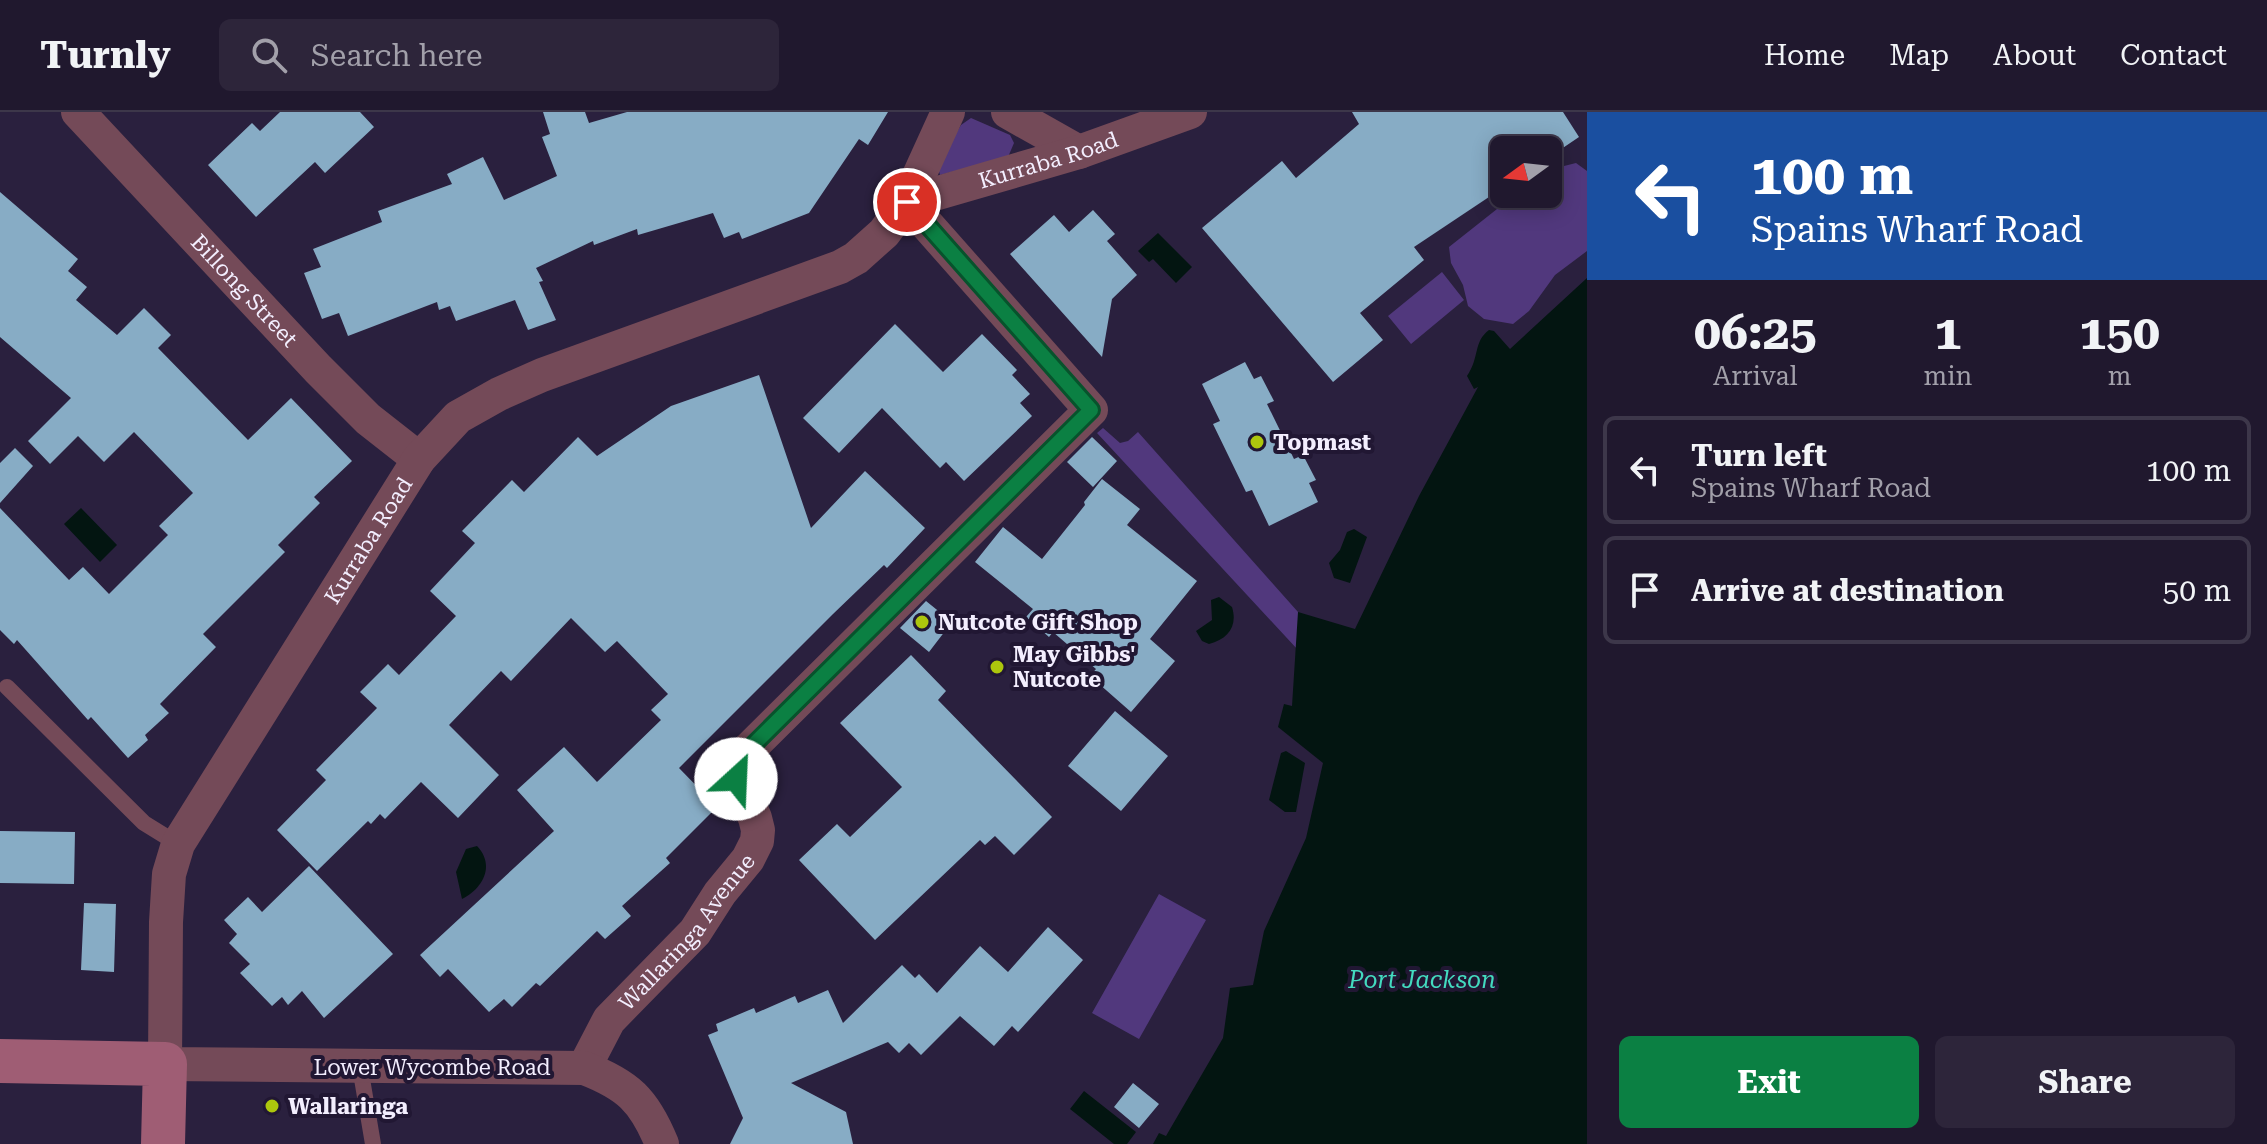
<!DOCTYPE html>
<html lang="en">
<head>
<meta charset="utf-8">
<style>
	body { margin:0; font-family:"Roboto Serif",serif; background:#2d253a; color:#f1f3f6; height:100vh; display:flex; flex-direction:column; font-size:30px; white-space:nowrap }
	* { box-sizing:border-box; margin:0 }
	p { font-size:26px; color:#a2a0aa }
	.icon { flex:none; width:44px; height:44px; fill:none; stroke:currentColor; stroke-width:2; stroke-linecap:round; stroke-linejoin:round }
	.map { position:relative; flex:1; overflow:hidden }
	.details { display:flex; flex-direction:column; background:#20182e; width:680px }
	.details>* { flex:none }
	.hud { background:#1a4fa0; color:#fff; overflow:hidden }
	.needle { width:52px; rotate:255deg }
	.controls { position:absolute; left:1490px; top:24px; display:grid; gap:16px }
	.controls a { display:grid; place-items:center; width:72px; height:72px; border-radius:12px; background:#20182e; box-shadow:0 4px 20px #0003,0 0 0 2px #3d374a; font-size:40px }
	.pin { position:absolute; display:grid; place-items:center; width:68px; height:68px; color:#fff; margin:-34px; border:4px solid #fff; border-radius:50%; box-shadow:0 2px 8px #0007 }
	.me { position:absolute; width:88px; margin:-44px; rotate:25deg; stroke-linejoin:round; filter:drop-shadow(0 0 6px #0008) }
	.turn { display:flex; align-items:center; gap:28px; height:168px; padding:0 32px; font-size:36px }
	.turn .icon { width:104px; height:104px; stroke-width:2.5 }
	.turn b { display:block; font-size:56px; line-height:68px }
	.eta { display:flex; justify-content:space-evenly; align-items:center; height:136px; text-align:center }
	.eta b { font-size:48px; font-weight:700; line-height:56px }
	.button { display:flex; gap:16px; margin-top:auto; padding:16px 32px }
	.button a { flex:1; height:92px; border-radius:12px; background:#0b8043; color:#fff; font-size:32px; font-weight:700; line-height:92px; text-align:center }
	.button a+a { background:#2d253a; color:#f1f3f6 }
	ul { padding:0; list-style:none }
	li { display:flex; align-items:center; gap:24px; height:108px; margin:0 16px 12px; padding:0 16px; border:4px solid #3d374a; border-radius:12px }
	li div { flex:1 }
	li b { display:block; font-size:30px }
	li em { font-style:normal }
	header { display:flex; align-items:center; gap:48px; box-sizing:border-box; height:112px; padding:0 40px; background:#20182e; border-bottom:2px solid #3d374a }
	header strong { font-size:38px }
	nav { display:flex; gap:44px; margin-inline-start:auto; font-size:28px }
	.search { width:560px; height:72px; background:#2d253a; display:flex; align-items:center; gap:20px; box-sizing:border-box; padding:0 28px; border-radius:12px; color:#a2a0aa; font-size:30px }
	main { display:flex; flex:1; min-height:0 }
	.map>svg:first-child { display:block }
</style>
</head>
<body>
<header>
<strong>Turnly</strong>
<div class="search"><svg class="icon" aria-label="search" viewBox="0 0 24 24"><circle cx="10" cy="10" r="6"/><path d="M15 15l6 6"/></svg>Search here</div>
<nav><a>Home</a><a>Map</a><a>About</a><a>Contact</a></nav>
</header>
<main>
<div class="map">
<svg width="1587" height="1032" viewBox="0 0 1587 1032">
	<rect width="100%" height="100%" fill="#2a203e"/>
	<path fill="#51387d" d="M971 6 1010 23 1014 31 1008 45 940 63 937 52 961 13Z
		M1576 51 1587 59V139L1555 163 1529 199 1513 212 1484 207 1468 194 1463 173 1451 151 1449 135 1516 82H1548V58Z
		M1442 160 1464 188 1411 232 1388 204Z
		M1103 316 1120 331 1128 329 1138 320 1298 500 1302 523 1298 538 1097 321Z
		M1159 782 1206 808 1139 927 1092 901Z"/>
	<path fill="#031511" d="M1158 121 1192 155 1176 171 1153 147 1149 150 1138 139Z
		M1587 166V1032H1153L1159 1021 1166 1024 1223 926 1230 876 1253 873 1264 819 1306 726 1323 651 1278 615 1284 592 1292 594 1298 500 1355 517 1419 384 1478 275 1474 277 1467 264C1480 245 1473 230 1489 218L1494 219 1510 237Z
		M81 396 117 433 100 450 64 412Z
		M1354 417 1367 425 1350 471 1334 466 1329 451 1340 438 1347 420Z
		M1219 485 1232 495C1238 514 1228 527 1209 532L1202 529 1196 519 1212 508 1211 488Z
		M1286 639 1305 651 1296 700H1285L1269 688 1281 641Z
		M477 734C496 754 482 777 462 787L456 760 466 737Z
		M1084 979 1136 1020 1127 1032H1114L1070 997Z"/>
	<path fill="#87acc5" d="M280 0H360L374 15 325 61 315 50 256 105 208 53 252 11 260 19Z
		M543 0H585L589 11 627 0H888L868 33 859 27 809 101 742 127 739 120 724 126 713 101 638 123 637 117 594 133 593 129 536 156 543 169 539 170 556 208 528 218 515 188 456 209 450 194 439 198 437 190 348 224 339 201 322 207 304 161 321 155 313 137 382 110 378 99 452 72 447 62 483 45 504 88 557 64 542 25 550 22Z
		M1352 0H1563L1579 25 1548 46V38H1504V75L1414 135 1424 148 1360 201 1383 228 1333 270 1202 116 1282 49 1296 66 1359 12Z
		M0 80 78 147 68 159 87 175 76 188 117 223 144 196 171 223 158 236 248 328 291 286 352 349 314 385 320 391 278 433 285 440 203 522 216 535 160 592 169 601 145 623 148 628 128 646 91 605 88 608 17 528 14 532 0 518V396L69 468 83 455 109 482 168 423 159 414 193 381 134 320 104 350 78 324 50 352 28 329 71 286 0 225Z
		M1093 98 1115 122 1107 129 1137 163 1112 187 1102 245 1010 142 1054 103 1069 120Z
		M895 212 943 260 982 222 1017 258 1012 263 1030 282 1020 291 1032 304 964 369 946 350 940 356 882 296 839 341 803 306Z
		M1245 250 1254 267 1261 264 1274 289 1267 292 1294 347 1303 343 1316 368 1309 371 1318 390 1269 414 1252 378 1246 380 1213 312 1220 309 1202 272Z
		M759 263 811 416 865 359 925 416 887 456 884 453 833 502 679 656 717 695 666 746 670 751 622 794 631 804 605 827 597 819 540 874 536 871 512 895 504 887 489 900 448 857 440 865 420 843 554 719 517 678 564 635 597 670 661 608 651 598 668 582 617 529 605 540 571 506 511 569 501 559 449 613 499 663 458 706 421 670 385 707 380 702 371 712 368 709 317 759 277 718 326 668 316 658 377 596 360 580 388 552 399 563 456 504 430 479 475 431 462 419 512 368 524 380 578 325 597 344 671 294Z
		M1092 325 1117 349 1093 375 1067 350Z
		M15 336 33 354 0 391V351Z
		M1102 367 1140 397 1127 413 1197 469 1150 527 1175 549 1131 600 1090 564 1096 557 1053 520 1049 525 1026 505 1033 497 975 450 1003 415 1042 447 1085 393 1084 390Z
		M926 489 952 510 929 540 900 516Z
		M911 543 946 579 938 588 1052 705 1014 743 995 724 985 733 980 728 875 828 799 748 837 712 850 725 902 675 840 611Z
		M1115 599 1168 644 1121 699 1068 654Z
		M0 719 75 720 74 772 0 771Z
		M309 754 393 842 324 906 302 879 288 893 282 885 272 894 240 861 250 852 229 831 237 822 224 808 248 785 262 800Z
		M84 791 116 792 114 860 81 858Z
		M1048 815 1083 848 1018 920 1012 914 994 934 960 904 921 943 909 931 899 941 888 930 791 971 846 1000 853 1032H730L743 1006 708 923 718 919 716 912 754 896 756 901 795 884 798 891 828 878 843 911 902 853 915 866 919 862 937 881 980 834 1008 860Z
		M1133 971 1159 992 1139 1016 1114 995Z"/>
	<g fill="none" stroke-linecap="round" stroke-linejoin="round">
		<path stroke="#744a58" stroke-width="16" d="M7 575 144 711 178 732
			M360 955 373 1032"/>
		<g stroke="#744a58" stroke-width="34">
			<path id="s1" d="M78 0 318 257 368 307 419 347"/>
			<path d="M1008 0 1079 40"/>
			<path id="s2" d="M584 956 609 908 695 820 720 781 748 747 757 729 758 718 755 706 733 657 738 648 1091 298 907 90 948 0"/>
			<path id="s3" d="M662 1032C644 988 628 973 584 956L165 952 166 810 169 762 178 732 419 347 458 305 499 282 542 263 840 155 856 146 884 121 907 90 1079 40 1190 0"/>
		</g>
		<path stroke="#9f5d74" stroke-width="44" d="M0 949 165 952 163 1032"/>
	</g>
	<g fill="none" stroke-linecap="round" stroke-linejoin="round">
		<g stroke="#07532c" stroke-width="20">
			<path id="route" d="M736 667 733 657 738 648 1091 298 907 90"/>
		</g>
		<use href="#route" stroke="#0b8043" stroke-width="14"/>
	</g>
	<g fill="#adc60d" stroke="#211733" stroke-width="3">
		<circle cx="1257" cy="330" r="8"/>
		<circle cx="922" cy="510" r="8"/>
		<circle cx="997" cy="555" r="8"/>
		<circle cx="272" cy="994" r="8"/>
	</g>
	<g text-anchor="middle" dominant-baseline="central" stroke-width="8" stroke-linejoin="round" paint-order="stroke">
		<g font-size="22" fill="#f3eefe" stroke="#211733">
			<text stroke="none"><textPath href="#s3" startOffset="1918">Kurraba Road</textPath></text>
			<text stroke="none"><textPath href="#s1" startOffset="244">Billong Street</textPath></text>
			<text stroke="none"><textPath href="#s3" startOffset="1112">Kurraba Road</textPath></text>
			<text stroke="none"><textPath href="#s2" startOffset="172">Wallaringa Avenue</textPath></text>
			<text x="432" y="955">Lower Wycombe Road</text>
		</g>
		<g font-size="22" font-weight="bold" fill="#f3eefe" stroke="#211733" text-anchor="start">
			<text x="1273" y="330">Topmast</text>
			<text x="938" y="510">Nutcote Gift Shop</text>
			<text x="1013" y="542">May Gibbs'<tspan x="1013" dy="25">Nutcote</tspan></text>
			<text x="288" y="994">Wallaringa</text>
		</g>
		<g font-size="24" font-style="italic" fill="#43dabf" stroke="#211733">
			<text x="1422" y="868">Port Jackson</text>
		</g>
	</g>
</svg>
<div class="controls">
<a><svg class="needle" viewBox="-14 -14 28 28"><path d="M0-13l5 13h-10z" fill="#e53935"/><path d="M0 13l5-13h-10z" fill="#a2a0aa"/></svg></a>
</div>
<div class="pin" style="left:907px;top:90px;background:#d93025"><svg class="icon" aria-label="arrive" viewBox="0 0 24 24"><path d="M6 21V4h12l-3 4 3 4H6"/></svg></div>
<svg class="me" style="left:736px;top:667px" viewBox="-20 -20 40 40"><circle r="19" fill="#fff"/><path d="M0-13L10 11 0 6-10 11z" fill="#0b8043"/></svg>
</div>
<section class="details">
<div class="hud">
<div class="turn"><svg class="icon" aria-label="left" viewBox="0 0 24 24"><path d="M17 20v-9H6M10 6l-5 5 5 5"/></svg><div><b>100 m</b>Spains Wharf Road</div></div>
</div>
<div class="eta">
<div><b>06:25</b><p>Arrival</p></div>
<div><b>1</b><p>min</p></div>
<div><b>150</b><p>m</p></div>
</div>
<ul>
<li><svg class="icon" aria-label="left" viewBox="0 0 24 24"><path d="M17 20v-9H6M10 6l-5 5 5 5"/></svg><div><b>Turn left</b><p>Spains Wharf Road</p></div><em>100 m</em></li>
<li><svg class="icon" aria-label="arrive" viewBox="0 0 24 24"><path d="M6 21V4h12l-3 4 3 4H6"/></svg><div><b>Arrive at destination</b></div><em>50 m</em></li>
</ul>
<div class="button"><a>Exit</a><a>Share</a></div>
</section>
</main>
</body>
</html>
